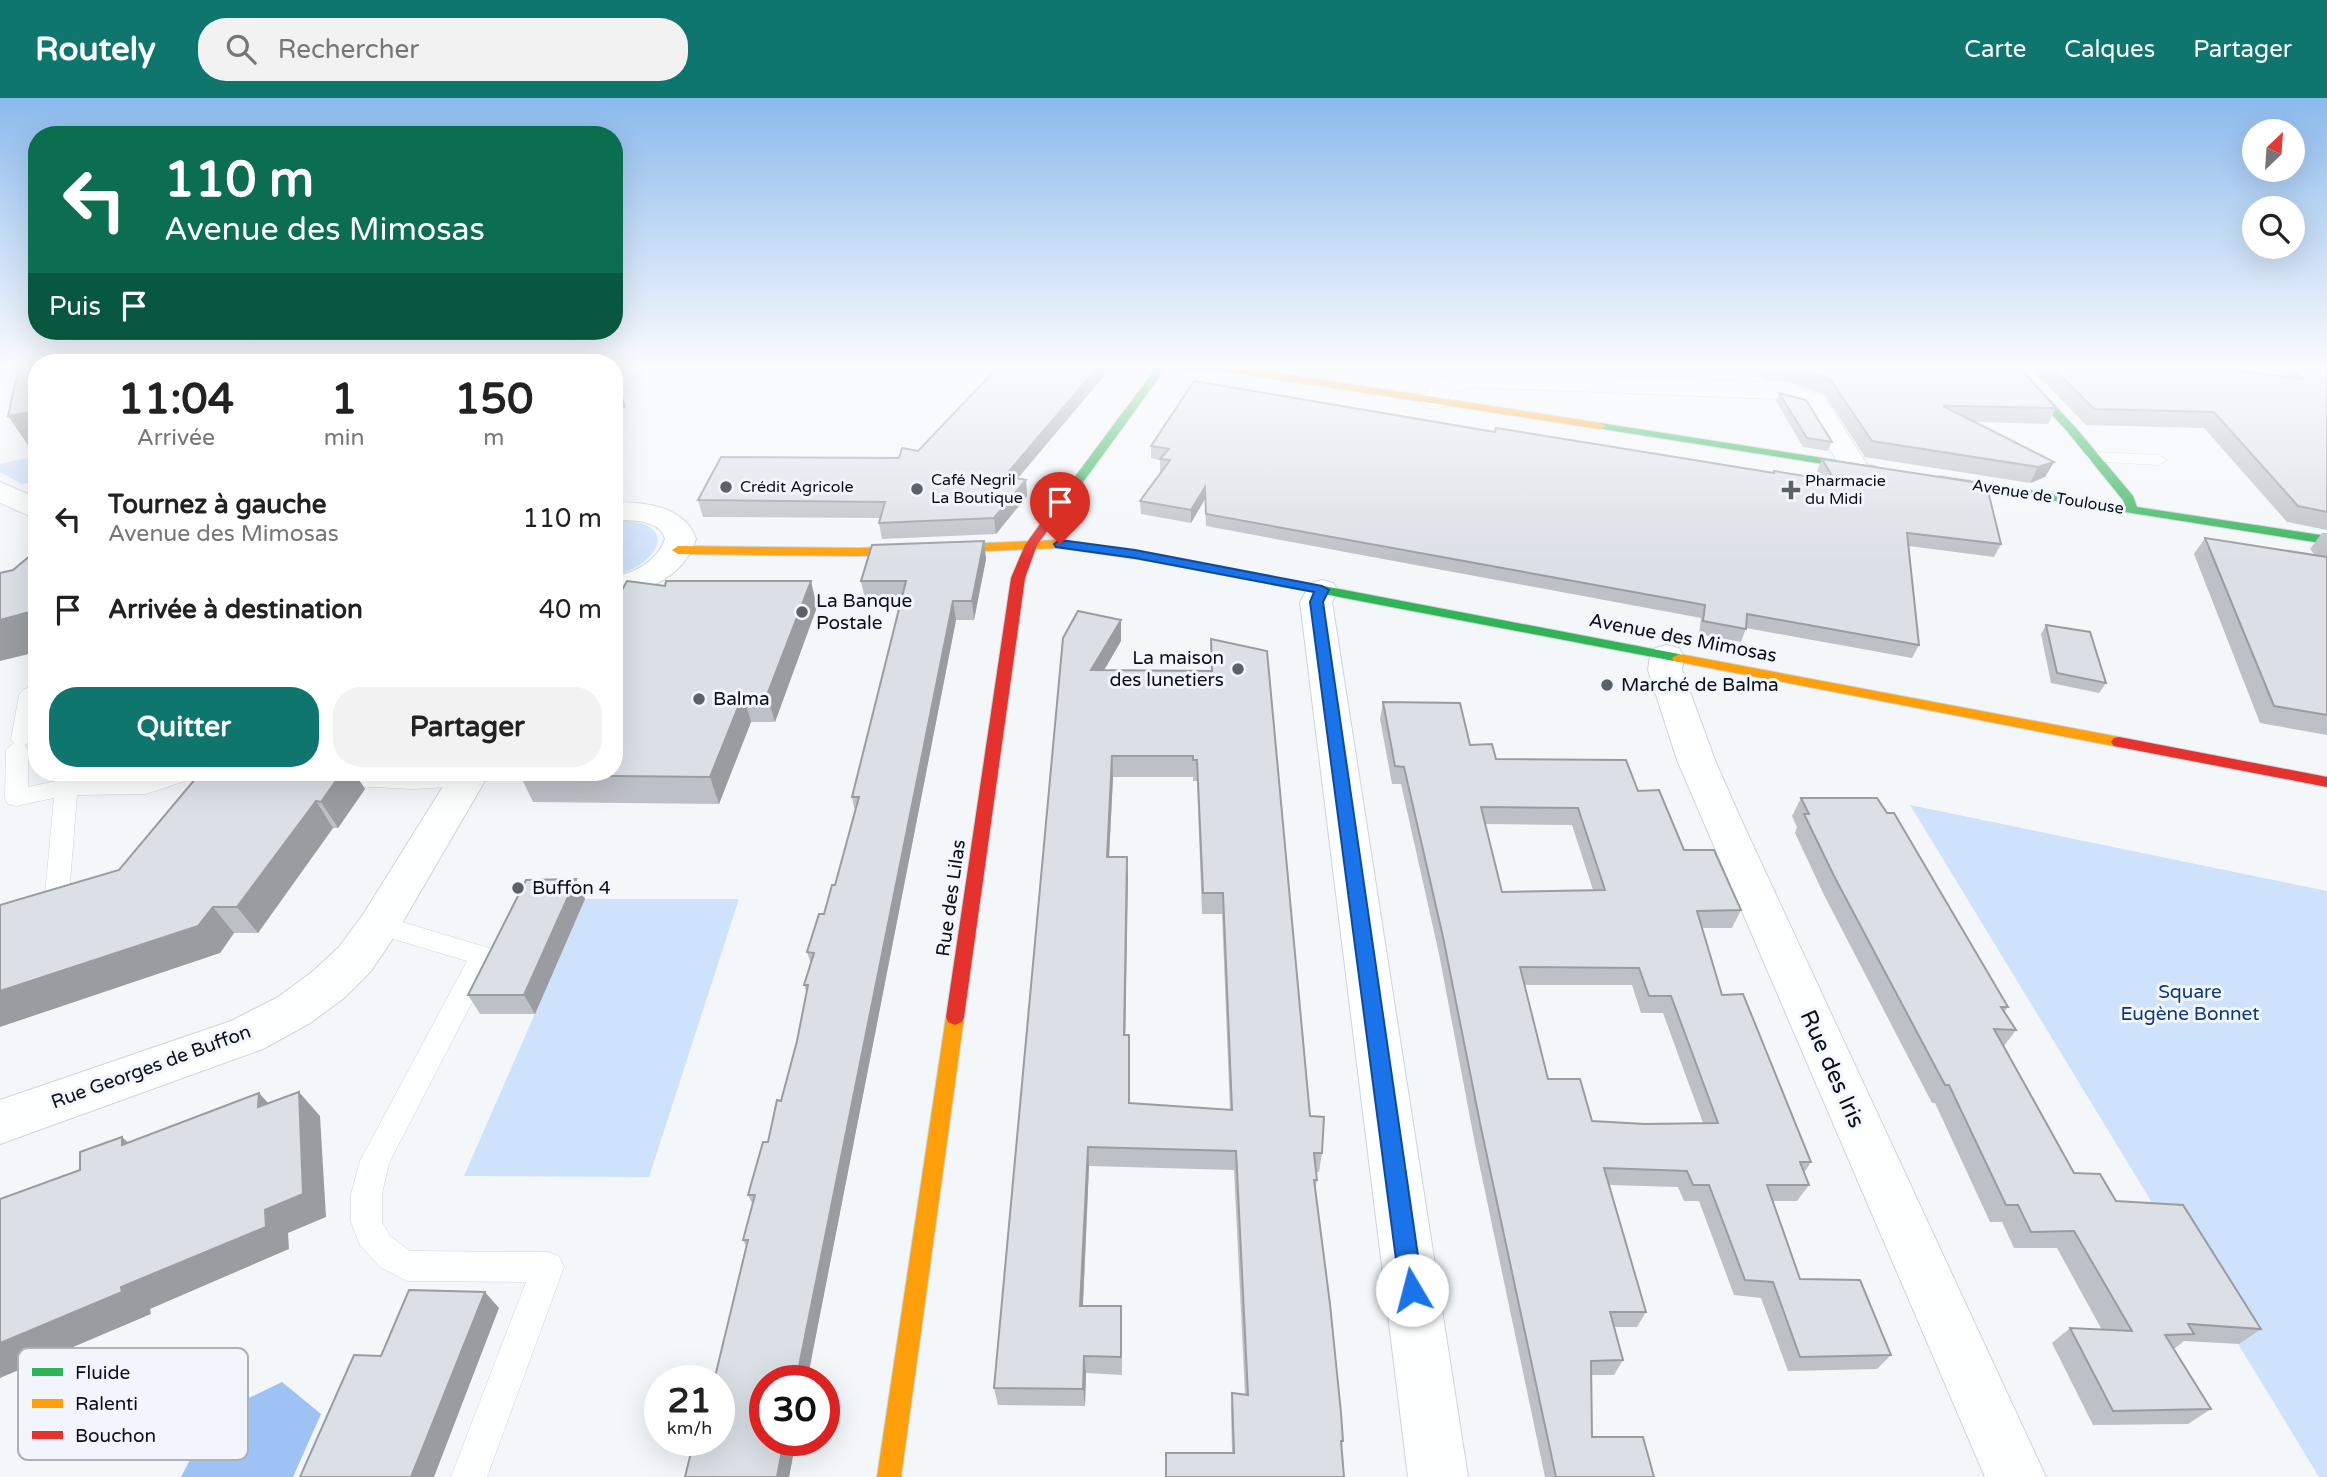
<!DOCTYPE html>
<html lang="fr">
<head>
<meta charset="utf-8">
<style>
	body { margin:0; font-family:"Varela Round",sans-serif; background:#f2f2f2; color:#222; height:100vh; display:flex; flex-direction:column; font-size:26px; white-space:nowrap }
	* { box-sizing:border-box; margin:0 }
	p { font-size:23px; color:#767676 }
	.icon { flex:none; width:38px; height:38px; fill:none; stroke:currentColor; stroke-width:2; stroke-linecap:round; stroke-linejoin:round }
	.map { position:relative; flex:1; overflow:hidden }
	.details { position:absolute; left:28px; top:256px; width:595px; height:427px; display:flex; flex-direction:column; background:#fff; border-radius:28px; box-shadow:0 7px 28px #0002 }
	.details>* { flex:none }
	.guide { position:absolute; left:28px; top:28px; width:595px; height:214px; border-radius:28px; box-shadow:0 7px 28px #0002; background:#0b6e4f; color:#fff; overflow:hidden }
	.needle { width:46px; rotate:25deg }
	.controls { position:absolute; left:2242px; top:21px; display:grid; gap:14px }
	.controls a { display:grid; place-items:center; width:63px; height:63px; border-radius:50%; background:#fff; box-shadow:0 7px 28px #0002; font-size:35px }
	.speed { position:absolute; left:644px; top:1267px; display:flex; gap:14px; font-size:35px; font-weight:700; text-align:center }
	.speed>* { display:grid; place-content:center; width:91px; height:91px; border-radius:50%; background:#fff; box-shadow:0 7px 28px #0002; line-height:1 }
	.speed small { font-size:18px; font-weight:400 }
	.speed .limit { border:10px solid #d22; background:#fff; color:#111 }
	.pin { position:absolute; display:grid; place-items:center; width:60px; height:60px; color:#fff; margin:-72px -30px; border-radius:50% 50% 50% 0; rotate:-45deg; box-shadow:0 0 7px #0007 }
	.pin .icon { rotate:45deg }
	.me { position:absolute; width:77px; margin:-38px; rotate:352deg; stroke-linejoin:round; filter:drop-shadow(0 0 5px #0008) }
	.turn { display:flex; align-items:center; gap:24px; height:147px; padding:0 21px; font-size:32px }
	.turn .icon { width:91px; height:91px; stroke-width:2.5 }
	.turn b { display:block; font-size:49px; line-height:60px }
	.then { display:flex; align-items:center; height:66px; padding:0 21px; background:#0003; gap:14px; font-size:26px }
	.eta { display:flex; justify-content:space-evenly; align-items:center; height:119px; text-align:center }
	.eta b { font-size:42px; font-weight:700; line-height:49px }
	.primary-button { display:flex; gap:14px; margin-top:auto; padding:14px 21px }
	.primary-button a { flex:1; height:80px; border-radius:28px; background:#0f766e; color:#fff; font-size:28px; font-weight:700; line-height:80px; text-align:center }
	.primary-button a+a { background:#f2f2f2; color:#222 }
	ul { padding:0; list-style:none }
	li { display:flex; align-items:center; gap:21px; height:91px; padding:0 21px }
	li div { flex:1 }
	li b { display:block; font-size:26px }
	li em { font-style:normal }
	header { display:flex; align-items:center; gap:42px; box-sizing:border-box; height:98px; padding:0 35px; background:#0f766e; color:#fff }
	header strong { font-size:33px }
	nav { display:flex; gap:38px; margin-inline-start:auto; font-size:24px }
	.search { width:490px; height:63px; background:#f2f2f2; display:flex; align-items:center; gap:18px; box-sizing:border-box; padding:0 24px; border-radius:28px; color:#767676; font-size:26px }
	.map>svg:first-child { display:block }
</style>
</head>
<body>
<header>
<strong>Routely</strong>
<div class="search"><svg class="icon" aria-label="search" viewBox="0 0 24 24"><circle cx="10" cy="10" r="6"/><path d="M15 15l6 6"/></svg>Rechercher</div>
<nav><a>Carte</a><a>Calques</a><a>Partager</a></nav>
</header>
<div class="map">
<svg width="2327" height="1379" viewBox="0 0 2327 1379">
	<rect width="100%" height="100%" fill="#f4f7fa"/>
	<path fill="#cfe2fb" d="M37 358V383L22 386 0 374V366Z
		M614 423C679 420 665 464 614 478Z
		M1910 707 2327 793V1379H2319Z
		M585 801H739L649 1079 464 1078Z"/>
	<path fill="#9fc2f4" d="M282 1284 321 1316 293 1379H181L213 1317Z"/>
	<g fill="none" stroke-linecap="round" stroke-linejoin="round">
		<g stroke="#ced4da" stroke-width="1">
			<path id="lane" d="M2094 354 2159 357 2167 362 2159 367 2088 363 2086 359 2088 355Z
				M37 586V619L33 641 25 647 28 652V689L66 681 145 680 165 674H200L197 679 146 696 77 697 69 797 66 804 57 806 48 804 45 797 54 700 16 708 8 706 5 700 6 652 14 645 11 641 19 597 23 592Z
				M321 674H472L478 680 475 686 467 688 414 691 329 687 321 684 318 679Z
				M379 817 492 851 496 858 389 1065 382 1096V1124L390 1138 410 1153 548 1154 559 1158 564 1169 487 1379H451L526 1184 407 1183 380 1169 360 1147 351 1124V1096L360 1063 467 863 370 834 366 827 370 820Z"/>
		</g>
		<g stroke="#ced4da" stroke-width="2">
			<path id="street" d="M1467 273 1784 285 1823 298 1868 368 1864 374 1854 377 1844 374 1804 309 1781 301 1469 289 1451 295 1443 309 1434 311 1425 309 1421 303 1431 285Z
				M0 384 37 400V421L0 405Z
				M614 404C645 404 685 408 696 441 684 479 650 491 614 500V480C636 473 657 464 665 441 660 421 631 422 614 422Z
				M1322 482 1333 485 1338 492 1332 504 1468 1379H1408L1300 504 1311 485Z
				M1667 547 1679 550 1684 558 1682 572 1715 662 1739 717 2046 1379H1985L1677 662 1648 572 1650 558 1655 550Z
				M452 674H490L394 839 371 873 344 900 310 925 263 951 0 1046V1002L231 923 278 899 312 874 339 849 364 815Z"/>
		</g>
		<g stroke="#ced4da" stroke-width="2">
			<path id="fast" d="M1156 270H1166L1059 417H1051V411Z
				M2009 270H2020L2075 329 2133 398 2137 409 2327 438V446L1936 384V380L1940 378 2125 407 2123 402 2067 333Z
				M1600 325 1874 368 1880 371 1874 374 1596 330 1594 328Z
				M1151 455 1679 556 1686 560 1679 564 1146 462 1145 459Z"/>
		</g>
		<g stroke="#ced4da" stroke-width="2">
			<path id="slow" d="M1183 270H1248L1600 325 1606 328 1600 331 1230 274 1188 273Z
				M1060 442 1151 455 1157 459 1151 463 1060 450 859 458 678 456 672 452 678 448 859 450Z
				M1679 556 2119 639 2127 644 2119 649 1674 563 1672 560Z
				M955 911 962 914 964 919 901 1379H877L946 919 948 914Z"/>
		</g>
		<g stroke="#ced4da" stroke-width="2">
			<path id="jam" d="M1055 410 1061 414 1037 447 1025 480 964 919 962 924 955 927 948 924 946 919 1011 480 1025 447 1051 411Z
				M2119 639 2327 679V689L2114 648 2111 644 2114 640Z"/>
		</g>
		<use href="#lane" fill="#fdfefe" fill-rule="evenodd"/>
		<use href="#street" fill="#fdfefe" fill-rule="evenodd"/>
		<use href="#fast" fill="#30b455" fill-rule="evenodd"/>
		<use href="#slow" fill="#ff9f0a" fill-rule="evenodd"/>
		<use href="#jam" fill="#e5322d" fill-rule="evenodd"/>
	</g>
	<path fill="#bcc1c7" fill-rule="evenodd" d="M1745 270H2020L2056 310 2048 326 1975 324 2054 364 2045 379 2030 385 1865 359 1824 296 1785 283 1763 282 1757 271Z
		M2031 270H2218L2284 278 2289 270 2327 271V432L2287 424 2204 330 2086 327Z
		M1104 278 1018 380 1026 382 1027 398 996 436 882 441 879 425 880 420 703 419 698 402 899 360Z
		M1779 295 1832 344 1828 353 1803 349 1776 303Z
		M1495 334 1773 375 1774 373 1822 380 1817 373 1822 361 1992 387 1989 394 2001 446 1994 459 1909 448 1919 547 1912 560 1746 530 1741 544 1699 536 1701 520 1206 428 1205 401 1191 425 1141 416 1140 403 1162 373H1160V362L1151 360V348Z
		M2322 435H2327V637L2260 625 2194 456 2205 440 2315 457 2310 451Z
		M984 443 986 461 974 522H956L807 1283H765V1342H796L789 1379 719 1342 746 1148 743 1142 753 1107 748 1097 768 1044 781 1003 797 943 807 895 804 887 811 866 807 854 824 816 835 787 855 714 852 699 902 502 865 501 861 483Z
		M817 509 775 624H751L719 706 533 704 520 677Z
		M2046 527 2106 585 2099 595 2051 585 2041 536Z
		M1063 540 1121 543 1104 572 1211 573V541L1310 1018 1322 1055 1319 1074H1316L1317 1082 1315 1092 1343 1343 1341 1349 1232 1355 1231 1312 1232 1295 1245 1296 1234 1072 1089 1068 1083 1208 1122 1226V1277L1086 1275 1085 1308 998 1307 994 1290ZM1113 679H1193V683H1197L1202 816H1222L1230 1012 1130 1005 1129 937H1125L1127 759H1109Z
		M1383 604 1470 647 1496 661 1638 693 1684 752 1741 812 1732 830H1702L1722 897 1811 1064 1804 1075 1809 1087 1797 1103H1773L1800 1181 1891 1257 1877 1271 1788 1273 1761 1200 1734 1197 1699 1103H1684L1678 1089 1609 1087 1646 1214 1637 1229H1614L1623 1262 1614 1277H1591L1592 1339 1654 1379H1545L1475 1046 1439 856 1401 686H1392L1380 621ZM1485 726 1572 727 1593 792 1502 794ZM1524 887H1632L1641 915H1663L1703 1025 1645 1026 1592 1023 1548 981Z
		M201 674 365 691 338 730H333L258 835H234L220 855 119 772Z
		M1801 700 2008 909 2004 914 2016 932 2004 948 2074 1075 2116 1103 2261 1231 2239 1246 2184 1243 2174 1251 2211 1311 2188 1326 2093 1327 2052 1245 2070 1230 2102 1232 2057 1150H2014L2002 1124H1990L1935 1005H1932L1824 797 1795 735 1797 729 1792 718Z
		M576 781 585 801 535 916H480L468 897Z"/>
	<path fill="#999da2" d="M1097 270H1104V278L1006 394 1005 378Z
		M616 278 626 309 614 316V279Z
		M36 312 37 314V349L30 350 8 318Z
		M2054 364 2045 379 2030 385 2038 369Z
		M1026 382 1027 398 996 436 994 420Z
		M1205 389V401L1191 425V412Z
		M984 443 986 461 974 522 972 503Z
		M811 483 817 509 775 624 767 597Z
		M953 503 956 522 807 1283H796Z
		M37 512V554L0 563V522Z
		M1121 522V543L1092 593 1091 572Z
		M743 597 751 624 719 706 710 679Z
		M1112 658 1113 679 1108 780 1107 759Z
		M342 674H354L365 691 338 730 321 704Z
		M316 703 333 730 258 835 237 809Z
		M1127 759 1128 780 1125 957 1124 937Z
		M576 781 585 801 535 916 524 897Z
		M213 809 234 835 220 855 0 929V893Z
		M299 994 320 1018 326 1119 288 1135 289 1151 150 1211 151 1216 0 1280V1245L121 1189 265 1112Z
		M259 995 281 1019 258 1009Z
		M122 1039 148 1063 122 1047Z
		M1088 1049 1089 1068 1082 1226 1080 1208Z
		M485 1194 499 1210 434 1379H411Z
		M1084 1258 1086 1275 1085 1308 1083 1291Z
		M784 1342H796L789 1379H777Z"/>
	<path fill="#dbe0e7" stroke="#999da2" stroke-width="2" fill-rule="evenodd" d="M19 270H37V313L8 318Z
		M997 270H1097L1005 378 1026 382 994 420 879 425 885 404 698 402 721 359 899 360 902 350 918 353Z
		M1798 270H2020L2056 310 1943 308 2054 364 2038 369 1872 343 1830 281Z
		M2053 270H2218L2302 281 2293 270 2327 271V414L2298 408 2214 314 2094 311Z
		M1194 283 1495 334 1496 330 1774 375V373L1835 383 1822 361 1992 387 1987 389 2001 446 1907 435 1919 547 1747 516 1746 531 1703 523 1705 507 1206 416 1205 389 1191 412 1140 403 1170 362 1160 361 1169 351 1151 348Z
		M1779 295 1806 302 1832 344 1807 340Z
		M2205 440 2327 459V617L2274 608Z
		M984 443 972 503H953L796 1283H765V1342H784L777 1379H685L694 1342H719V1283H714L748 1142H743L755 1097H748L763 1044H768L777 1002 781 1003 797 943 808 887H804L814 855 807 854 819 816H824L832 787H835L859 699H852L906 483H861L872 447Z
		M37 452V512L0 522V475L13 472Z
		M627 483 665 488 666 483H811L767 597H743L710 679 520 677 522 674H614V506Z
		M1078 513 1121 522 1091 572 1212 573 1211 541 1267 553 1310 1018 1324 1019 1322 1055H1314L1317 1082H1314L1330 1206 1341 1315 1343 1343H1341L1344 1379H1166V1355H1234L1232 1295 1248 1297 1236 1053 1088 1049 1080 1208H1121V1259L1084 1258 1083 1291 994 1290 1063 540ZM1112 658H1193V662H1197L1203 795H1223L1232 1012 1129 1005V937H1124L1127 759H1107Z
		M2046 527 2090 534 2106 585 2057 575Z
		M1383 604 1460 605 1470 647 1492 646 1496 661 1626 662 1638 693 1659 692 1684 752H1714L1741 812 1697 813 1722 897 1743 896 1811 1064H1800L1809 1087H1767L1800 1181 1860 1182 1891 1257 1800 1259 1773 1184 1745 1182 1709 1087H1693L1687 1073 1604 1070 1646 1214H1610L1623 1262 1591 1263 1592 1339H1643L1654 1379H1556L1481 1030 1443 839 1404 669 1395 668ZM1481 709 1578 710 1605 792 1502 794ZM1520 869 1639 870 1649 898H1671L1718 1025 1645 1026 1592 1023 1580 981H1548Z
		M201 674H342L321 704 316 703 237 809H213L198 828 0 893V807L119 772Z
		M1801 700H1877L1887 715H1894L2008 909H2001L2016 932 1994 931 2074 1075 2100 1076 2116 1103 2183 1107 2261 1231 2188 1226 2194 1236 2165 1237 2211 1311 2113 1313 2070 1230 2132 1233 2074 1133 2031 1134 2018 1107H2006L1949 987H1945L1834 778 1804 716H1809Z
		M576 781 524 897H468L526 782Z
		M299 994 303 1096 265 1112 266 1129 121 1189 122 1194 0 1245V1101L80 1072V1054L122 1039V1047L259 995 258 1009Z
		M409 1192 485 1194 411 1379H300L354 1257 381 1258Z"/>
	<linearGradient id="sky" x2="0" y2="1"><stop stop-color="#8bbaed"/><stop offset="0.58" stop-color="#fafbfd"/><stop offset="1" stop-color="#fafbfd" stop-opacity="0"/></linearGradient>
	<rect width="2327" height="463" fill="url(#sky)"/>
	<path fill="#1a73e8" stroke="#114b97" stroke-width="2" d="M1060 442 1135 452 1322 488 1329 492 1323 504 1423 1192 1420 1200 1412 1203 1404 1200 1400 1192 1310 504 1314 494 1135 460 1056 449 1054 446Z"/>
	<g fill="#5b6168" stroke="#f2f6fc" stroke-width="2.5">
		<circle cx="726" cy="389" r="7"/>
		<circle cx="917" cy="391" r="7"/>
		<path d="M1787.5 381.5h7v7h7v7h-7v7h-7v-7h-7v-7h7z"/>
		<circle cx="802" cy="514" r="7"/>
		<circle cx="1238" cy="571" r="7"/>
		<circle cx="1607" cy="587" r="7"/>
		<circle cx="699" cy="601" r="7"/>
		<circle cx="518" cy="790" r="7"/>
	</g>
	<g text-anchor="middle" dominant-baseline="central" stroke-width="6" stroke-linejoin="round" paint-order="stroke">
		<g font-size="16" fill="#091019" stroke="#f2f6fc" text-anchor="start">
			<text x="931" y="382">Café Negril<tspan x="931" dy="18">La Boutique</tspan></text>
			<text x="1805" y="383">Pharmacie<tspan x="1805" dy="18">du Midi</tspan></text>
			<text x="740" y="389">Crédit Agricole</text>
		</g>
		<g font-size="16" fill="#091019" stroke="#f2f6fc">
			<text transform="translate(2048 399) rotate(9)">Avenue de Toulouse</text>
		</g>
		<g font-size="19" fill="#091019" stroke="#f2f6fc" text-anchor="start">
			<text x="816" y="503">La Banque<tspan x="816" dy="22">Postale</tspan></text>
			<text x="1224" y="560" text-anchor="end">La maison<tspan x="1224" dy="22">des lunetiers</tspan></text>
			<text x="1621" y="587">Marché de Balma</text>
			<text x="713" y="601">Balma</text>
			<text x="532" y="790">Buffon 4</text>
		</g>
		<g font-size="19" fill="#091019" stroke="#f2f6fc">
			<text transform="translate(1683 540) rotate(11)">Avenue des Mimosas</text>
			<text transform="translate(951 800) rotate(-82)">Rue des Lilas</text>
			<text transform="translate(151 969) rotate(-20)">Rue Georges de Buffon</text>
		</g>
		<g font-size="19" fill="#0c3a77" stroke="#f2f6fc">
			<text x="2190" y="894">Square<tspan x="2190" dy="22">Eugène Bonnet</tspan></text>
		</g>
		<g font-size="23" fill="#091019" stroke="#f2f6fc">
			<text transform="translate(1832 971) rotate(66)">Rue des Iris</text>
		</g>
	</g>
	<rect x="18" y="1250" width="230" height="112" rx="10" fill="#f2f6fc" stroke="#acb1b8" stroke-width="2"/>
	<rect x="32" y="1270" width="31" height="8" fill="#30b455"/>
	<rect x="32" y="1301" width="31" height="9" fill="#ff9f0a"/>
	<rect x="32" y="1333" width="31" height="8" fill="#e5322d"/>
	<g font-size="19" fill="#091019">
		<text x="75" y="1281">Fluide</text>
		<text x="75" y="1312">Ralenti</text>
		<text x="75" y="1344">Bouchon</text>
	</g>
</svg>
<div class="controls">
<a><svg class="needle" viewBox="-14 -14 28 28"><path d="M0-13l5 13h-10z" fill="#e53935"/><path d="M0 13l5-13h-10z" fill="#767676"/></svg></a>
<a><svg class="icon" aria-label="search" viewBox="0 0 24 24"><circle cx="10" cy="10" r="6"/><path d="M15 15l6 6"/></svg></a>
</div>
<div class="speed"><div>21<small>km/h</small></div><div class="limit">30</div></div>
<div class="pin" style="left:1060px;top:446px;background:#d93025"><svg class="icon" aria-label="arrive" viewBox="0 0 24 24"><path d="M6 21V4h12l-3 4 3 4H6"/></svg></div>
<svg class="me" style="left:1412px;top:1192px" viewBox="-20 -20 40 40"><circle r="19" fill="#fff"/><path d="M0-13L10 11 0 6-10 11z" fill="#1a73e8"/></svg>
<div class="guide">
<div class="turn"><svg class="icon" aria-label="left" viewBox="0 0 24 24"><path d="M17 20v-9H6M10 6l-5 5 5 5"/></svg><div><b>110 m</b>Avenue des Mimosas</div></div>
<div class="then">Puis<svg class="icon" aria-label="arrive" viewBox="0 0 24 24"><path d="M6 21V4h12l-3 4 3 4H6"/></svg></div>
</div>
<section class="details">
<div class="eta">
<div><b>11:04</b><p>Arrivée</p></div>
<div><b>1</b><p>min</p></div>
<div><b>150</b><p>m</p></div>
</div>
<ul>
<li><svg class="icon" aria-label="left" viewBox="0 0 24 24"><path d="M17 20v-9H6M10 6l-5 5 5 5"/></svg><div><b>Tournez à gauche</b><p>Avenue des Mimosas</p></div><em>110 m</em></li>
<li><svg class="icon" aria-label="arrive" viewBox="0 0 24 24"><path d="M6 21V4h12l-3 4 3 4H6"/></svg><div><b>Arrivée à destination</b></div><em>40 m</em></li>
</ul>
<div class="primary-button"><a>Quitter</a><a>Partager</a></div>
</section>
</div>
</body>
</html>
